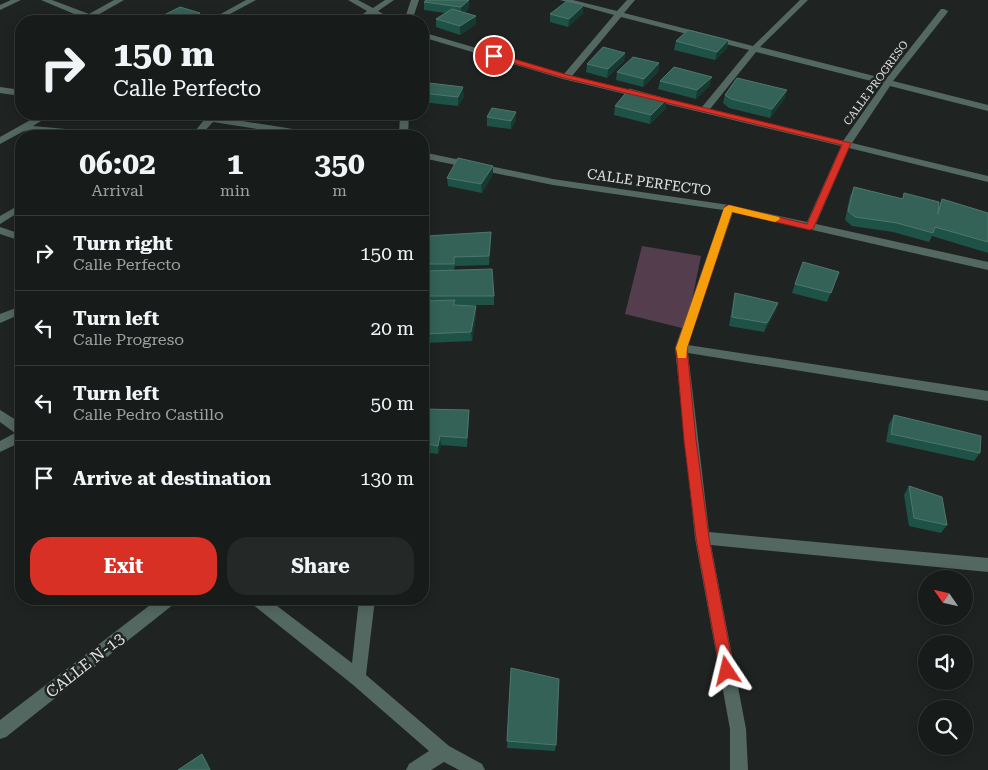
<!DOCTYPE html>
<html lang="en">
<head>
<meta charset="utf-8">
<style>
	body { margin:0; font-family:"Roboto Serif",serif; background:#242827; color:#f1f3f6; height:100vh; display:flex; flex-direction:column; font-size:19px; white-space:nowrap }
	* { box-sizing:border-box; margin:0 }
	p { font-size:16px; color:#9ea1a2 }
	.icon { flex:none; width:28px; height:28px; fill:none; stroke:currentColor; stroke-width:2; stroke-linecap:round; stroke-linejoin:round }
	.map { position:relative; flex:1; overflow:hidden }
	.drawer { position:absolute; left:15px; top:130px; width:414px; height:475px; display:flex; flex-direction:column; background:#171b1a; border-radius:20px; box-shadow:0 2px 12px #0003,0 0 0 1px #363939 }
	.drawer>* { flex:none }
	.banner { position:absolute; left:15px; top:15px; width:414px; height:105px; border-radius:20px; box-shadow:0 2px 12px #0003,0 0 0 1px #363939; background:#171b1a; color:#f1f3f6; overflow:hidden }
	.needle { width:32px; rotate:304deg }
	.fabs { position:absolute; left:918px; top:570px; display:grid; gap:10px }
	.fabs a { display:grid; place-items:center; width:55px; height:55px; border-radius:50%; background:#171b1a; box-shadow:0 2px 12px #0003,0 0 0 1px #363939; font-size:25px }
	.pin { position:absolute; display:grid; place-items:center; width:42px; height:42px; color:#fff; margin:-21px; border:2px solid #fff; border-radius:50%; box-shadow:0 1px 5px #0007 }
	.me { position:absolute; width:55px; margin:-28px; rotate:350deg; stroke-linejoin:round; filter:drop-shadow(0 0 4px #0008) }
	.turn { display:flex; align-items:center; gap:18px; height:105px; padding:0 15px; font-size:22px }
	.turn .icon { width:65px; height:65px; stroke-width:2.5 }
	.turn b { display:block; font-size:35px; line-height:42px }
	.eta { display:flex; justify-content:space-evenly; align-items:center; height:85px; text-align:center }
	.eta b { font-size:30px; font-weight:700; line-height:35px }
	.button { display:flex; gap:10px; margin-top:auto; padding:10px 15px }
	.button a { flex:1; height:58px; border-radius:20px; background:#d93025; color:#fff; font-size:20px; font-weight:700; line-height:58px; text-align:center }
	.button a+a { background:#242827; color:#f1f3f6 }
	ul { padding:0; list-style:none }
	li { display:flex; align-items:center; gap:15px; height:75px; padding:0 15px; border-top:1px solid #363939 }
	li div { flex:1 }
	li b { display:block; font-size:19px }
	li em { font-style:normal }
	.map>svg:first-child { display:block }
</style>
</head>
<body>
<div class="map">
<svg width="988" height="770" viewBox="0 0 988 770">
	<rect width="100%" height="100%" fill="#1f2422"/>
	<path fill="#543e4e" d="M642 246 701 256 686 329 625 314Z"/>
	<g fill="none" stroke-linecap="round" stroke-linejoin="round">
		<path fill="#536861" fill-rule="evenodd" d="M11 0H21L0 10V5Z
			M41 0H52L89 14 114 0H124L96 16 105 21 86 19Z
			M246 0H256L217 21H208Z
			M348 0H358L373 8 385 0H394L378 11 395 21H386L373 14 363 21H354L367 11Z
			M411 0H419L412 21H404Z
			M560 0H573L617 11 627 0H635L624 13 753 46 800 0H808L760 47 886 79 941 9H944L948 11 947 13 893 81 988 105V111L890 86 852 143 988 176V182L849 148 816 224 988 262V270L733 212 688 345 988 391V401L688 353 709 532 988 558V572L711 545 746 729 748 770H730V729L695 538 675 348 723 210 553 185 422 158V152L553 179 729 205 807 222 841 146 563 79 422 37V32L564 74 614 15ZM621 17 749 50 702 107 572 76ZM756 52 883 84 843 141 710 109Z
			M0 87 21 90V96L0 93Z
			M41 114H52L33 126 110 133 115 136H82L24 131 0 144V137Z
			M177 114 208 116 210 114H218L217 117 318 133 323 136H302L213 122 200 136H191L204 120 181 117Z
			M400 114H409L408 136H399Z
			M21 204V211L0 224V216Z
			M0 227 21 234V241L0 234Z
			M21 306V314L0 323V314Z
			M0 410 21 423V442L0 452V441L15 433 0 422Z
			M158 599H177L174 604 6 737 0 739V720Z
			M249 599H268L352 663 359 599H375L366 675 449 746 482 764 485 770H459L444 762 431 770H406L409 764 429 751 352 684 252 604Z"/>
	</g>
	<path fill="#1f5246" d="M424 2 469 8 465 12 476 24 460 35 436 27V19L445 13 424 10Z
		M583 13 568 27 550 22V14Z
		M728 40 727 48 715 60 674 50 676 41Z
		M625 53 624 61 607 78 586 72 587 64Z
		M659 63 658 72 643 87 616 80 617 72Z
		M660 81 710 85 696 99 658 89Z
		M422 86 464 96 458 106 422 102Z
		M725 95 785 98 770 118 729 108 723 103Z
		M615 106 666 108 650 124 614 115Z
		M516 112V120L511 129 487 126V117Z
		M493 174 482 193 448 186 447 178Z
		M854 187 902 199 904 193 939 205 942 199 988 213V253L932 236 929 242 893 232 852 226 845 220 850 196Z
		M491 241 489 265 455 266 454 270 494 296V305H455L476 315 472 341 424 343V334L426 305H425L424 296 426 273V264Z
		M839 272 827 302 792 293 795 284Z
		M735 293 778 303 775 312 764 332 729 326 733 302Z
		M422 409 469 419 467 447 441 445 438 454 422 452Z
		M894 415 980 453 974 461 886 442 889 424Z
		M909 486 947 525 941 533 909 526 904 495Z
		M511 668 556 745 555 751 507 748Z"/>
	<path fill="#163930" d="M469 0V8L461 15V7Z
		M584 5 583 13 568 27 569 19Z
		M200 13 202 21H183Z
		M476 16V24L460 35V26Z
		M728 40 727 48 715 60 717 52Z
		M625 53 624 61 607 78 608 69Z
		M659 63 658 72 643 87 644 79Z
		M712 77 710 85 696 99 697 90Z
		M463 87 464 96 458 106V97Z
		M787 90 785 98 770 118 772 109Z
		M667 99 666 108 650 124 651 115Z
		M516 112V120L511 129V121Z
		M493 166V174L482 193 481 184Z
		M491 232V241L489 265V256Z
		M778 303 775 312 764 332 767 323Z
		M476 306V315L472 341 471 332Z
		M469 410V419L467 447V438Z
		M440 436 441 445 438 454V446Z
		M202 754 207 761 211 770H210Z"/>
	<path fill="#346257" stroke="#4f766d" d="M426 0H469L461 7 424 2Z
		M567 1 584 5 569 19 550 14Z
		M180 7 200 13 183 21H152Z
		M452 9 476 16 460 26 436 19Z
		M688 30 728 40 717 52 676 41Z
		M603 47 625 53 608 69 587 64Z
		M633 57 659 63 644 79 617 72Z
		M674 67 712 77 697 90 660 81Z
		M737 78 787 90 772 109 731 99 725 95Z
		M429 83 463 87 458 97 422 93V86H427Z
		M629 89 667 99 651 115 615 106Z
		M492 108 516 112 511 121 487 117Z
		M458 158 493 166 481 184 447 178Z
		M854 187 903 199 904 193 939 202 938 214 942 199 988 213V242L935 227 933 233 897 223 855 217 848 211Z
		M491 232 489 256 454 257V264H426L427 236Z
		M803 262 839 272 831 293 795 284Z
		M492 269 494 296H424L426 271Z
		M735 293 778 303 767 323 732 317Z
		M455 300 453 305 476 306 471 332 424 334 427 301Z
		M422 409 469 410 467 438 440 436 438 446 422 443Z
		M894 415 981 436 980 453 891 434Z
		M909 486 942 497 947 525 914 518Z
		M511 668 559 679 556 745 507 741Z
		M202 754 210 770H178Z"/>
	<path fill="#d93025" stroke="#8d1f18" d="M494 53 568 75 851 143 813 229 810 230 732 212 687 348 696 440 709 538 734 671 732 676 727 678 722 676 720 671 696 538 684 440 676 348 725 206 729 205 807 224 842 145 564 78 492 57V54Z"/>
	<path fill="#f59e0b" d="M729 205 779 217 780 219 775 222 732 212 687 348 686 358H678L676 348 724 208Z"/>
	<g text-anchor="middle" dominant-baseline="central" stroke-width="5" stroke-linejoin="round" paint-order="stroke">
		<g font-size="11" fill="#e2e4e3" stroke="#1f2422">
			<text transform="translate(876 83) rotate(-54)">CALLE PROGRESO</text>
		</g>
		<g font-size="14" fill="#e2e4e3" stroke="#1f2422">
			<text transform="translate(649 182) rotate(8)">CALLE PERFECTO</text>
		</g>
		<g font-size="16" fill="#e2e4e3" stroke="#1f2422">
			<text transform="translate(85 665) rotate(-38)">CALLE N-13</text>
		</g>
	</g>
</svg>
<div class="fabs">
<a><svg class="needle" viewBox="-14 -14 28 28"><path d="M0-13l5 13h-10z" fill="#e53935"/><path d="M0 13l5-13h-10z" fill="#9ea1a2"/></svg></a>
<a><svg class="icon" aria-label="sound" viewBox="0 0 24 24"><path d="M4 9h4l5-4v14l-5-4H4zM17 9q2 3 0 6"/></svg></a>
<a><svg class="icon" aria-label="search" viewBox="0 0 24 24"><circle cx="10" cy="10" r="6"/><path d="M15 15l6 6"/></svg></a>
</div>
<div class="pin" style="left:494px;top:56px;background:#d93025"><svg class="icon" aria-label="arrive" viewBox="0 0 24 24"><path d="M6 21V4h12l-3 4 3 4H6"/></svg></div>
<svg class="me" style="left:727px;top:671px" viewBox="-20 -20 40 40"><path d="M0-17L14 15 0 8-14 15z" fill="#d93025" stroke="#fff" stroke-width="4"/></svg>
<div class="banner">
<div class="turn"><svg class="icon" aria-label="right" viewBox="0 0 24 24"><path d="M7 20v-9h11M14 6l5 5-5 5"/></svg><div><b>150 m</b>Calle Perfecto</div></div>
</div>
<section class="drawer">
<div class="eta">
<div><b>06:02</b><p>Arrival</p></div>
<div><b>1</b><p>min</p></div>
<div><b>350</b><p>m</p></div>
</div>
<ul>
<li><svg class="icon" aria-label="right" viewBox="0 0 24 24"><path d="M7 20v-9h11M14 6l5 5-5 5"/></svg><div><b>Turn right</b><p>Calle Perfecto</p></div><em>150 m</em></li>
<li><svg class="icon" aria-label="left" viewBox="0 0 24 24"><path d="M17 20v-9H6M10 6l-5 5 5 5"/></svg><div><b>Turn left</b><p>Calle Progreso</p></div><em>20 m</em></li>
<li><svg class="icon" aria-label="left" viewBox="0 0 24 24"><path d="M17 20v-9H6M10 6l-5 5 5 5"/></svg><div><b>Turn left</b><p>Calle Pedro Castillo</p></div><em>50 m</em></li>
<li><svg class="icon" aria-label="arrive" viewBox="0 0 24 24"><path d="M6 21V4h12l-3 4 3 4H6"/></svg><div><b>Arrive at destination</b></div><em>130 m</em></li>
</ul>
<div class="button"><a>Exit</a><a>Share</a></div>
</section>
</div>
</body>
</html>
